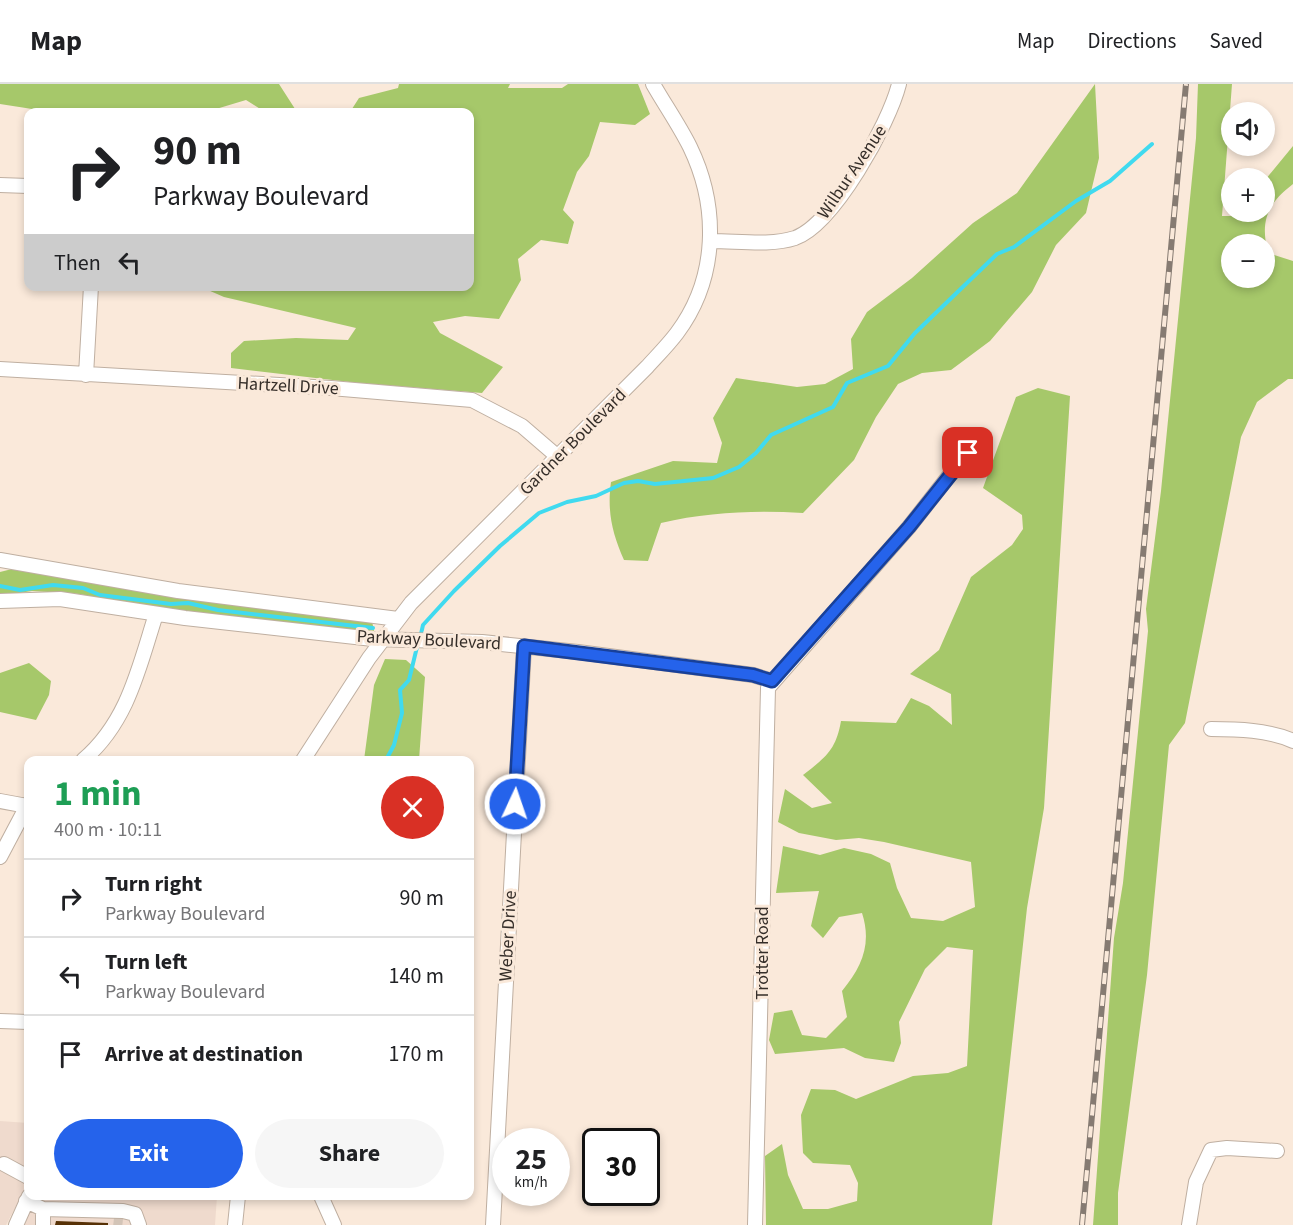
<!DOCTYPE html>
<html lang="en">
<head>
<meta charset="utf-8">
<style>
	body { margin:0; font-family:"Source Sans 3",sans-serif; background:#f6f6f6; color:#202124; height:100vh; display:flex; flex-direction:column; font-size:22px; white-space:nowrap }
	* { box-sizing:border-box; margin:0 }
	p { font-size:20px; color:#757577 }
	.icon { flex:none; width:33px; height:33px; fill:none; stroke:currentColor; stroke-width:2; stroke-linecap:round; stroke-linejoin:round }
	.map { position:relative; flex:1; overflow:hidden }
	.panel { position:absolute; left:24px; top:672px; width:450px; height:444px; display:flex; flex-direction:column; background:#fff; border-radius:12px; box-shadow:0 3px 9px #0003 }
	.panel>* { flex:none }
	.top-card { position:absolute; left:24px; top:24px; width:450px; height:183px; border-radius:12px; box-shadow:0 3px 9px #0003; background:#fff; color:#202124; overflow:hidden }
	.controls { position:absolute; left:1221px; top:18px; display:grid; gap:12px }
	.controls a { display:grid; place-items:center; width:54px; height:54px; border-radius:50%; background:#fff; box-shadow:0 3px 9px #0003; font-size:30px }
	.speed { position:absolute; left:492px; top:1044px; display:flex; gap:12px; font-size:30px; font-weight:700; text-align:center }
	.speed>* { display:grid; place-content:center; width:78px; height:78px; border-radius:50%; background:#fff; box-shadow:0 3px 9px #0003; line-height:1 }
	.speed small { font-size:15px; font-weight:400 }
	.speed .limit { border:3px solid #111; border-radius:9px; background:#fff; color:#111 }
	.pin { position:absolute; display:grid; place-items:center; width:51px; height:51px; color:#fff; margin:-26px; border-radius:12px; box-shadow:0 3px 9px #0006 }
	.me { position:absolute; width:66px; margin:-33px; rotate:3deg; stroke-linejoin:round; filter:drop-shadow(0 0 4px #0008) }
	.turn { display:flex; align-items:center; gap:21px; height:126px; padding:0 30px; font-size:27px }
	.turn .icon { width:78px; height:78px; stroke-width:2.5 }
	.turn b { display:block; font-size:42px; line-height:51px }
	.then { display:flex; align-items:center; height:57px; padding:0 30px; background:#0003; gap:12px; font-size:22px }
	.round { display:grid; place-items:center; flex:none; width:63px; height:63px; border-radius:32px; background:#f6f6f6 }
	.head { display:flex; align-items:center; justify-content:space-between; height:102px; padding:0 30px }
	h1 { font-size:36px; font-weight:700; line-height:45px; color:#1e9e55 }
	.action { display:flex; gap:12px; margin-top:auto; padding:12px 30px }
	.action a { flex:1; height:69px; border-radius:36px; background:#2563eb; color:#fff; font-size:24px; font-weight:700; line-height:69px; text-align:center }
	.action a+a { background:#f6f6f6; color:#202124 }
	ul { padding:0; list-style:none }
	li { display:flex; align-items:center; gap:18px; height:78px; padding:0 30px; border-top:2px solid #e0e0e0 }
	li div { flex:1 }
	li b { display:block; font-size:22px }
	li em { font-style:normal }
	header { display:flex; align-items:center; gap:36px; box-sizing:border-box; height:84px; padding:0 30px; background:#fff; border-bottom:2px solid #e0e0e0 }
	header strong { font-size:28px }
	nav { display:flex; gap:33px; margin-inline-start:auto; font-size:21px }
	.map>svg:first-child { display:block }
</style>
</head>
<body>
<header>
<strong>Map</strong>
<nav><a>Map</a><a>Directions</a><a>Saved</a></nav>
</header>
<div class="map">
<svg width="1293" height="1141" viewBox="0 0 1293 1141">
	<rect width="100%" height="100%" fill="#fae9da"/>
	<path fill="#efdacd" d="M0 1037 28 1039V1099L6 1141H0Z
		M35 1112H129L156 1116 157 1112H217L215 1141H22Z"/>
	<path fill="#a6c86a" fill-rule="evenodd" d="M0 0H279L297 28H265L246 16 206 28 45 27 0 20Z
		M399 0H510L508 4H562L568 0H638L650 30 635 41 600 38 589 72 577 88 563 126 574 138 568 160 541 156 518 175 521 196 499 235 465 232 433 238 440 249 503 283 482 309 358 299 231 284V269L244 257 296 254 348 256 356 244 224 213 201 203 470 202V28H350L359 14 398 4Z
		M1095 0 1099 74 1086 129 1056 161 1032 208 990 257 951 286 922 289 898 300 876 333 854 376 803 429C755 426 708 428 661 439L648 477 624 476C612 449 607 427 611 398L673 377 717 379 722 359 713 334 736 294 797 303 825 300 853 285 851 255 867 228 912 194 973 139 1017 109Z
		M1198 0H1232L1222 132H1232L1236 128H1264L1265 96 1293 62V100C1267 120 1260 137 1268 169L1293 177V295H1288L1257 318 1241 353 1185 639 1169 661 1147 891 1118 1109V1141H1093L1114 854 1123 799 1148 547 1146 525 1161 407 1196 54ZM1232 160H1264V194H1232Z
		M1038 304 1070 312 1044 724 1027 824 992 1141H766L765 1072 782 1060 788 1091 803 1125H828L857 1117 858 1099 850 1081 813 1079 803 1069 801 1031 811 1005 835 1006 856 1015 913 992 948 989 967 982 973 866 947 863 925 885 899 938 901 959 894 978 865 974 844 964 775 970 769 956 774 929 792 926 802 951 826 954 847 933 842 907C862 883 872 860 862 829L839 833 823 854 811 842 819 807 776 809 783 762 820 771 844 764 871 770 890 779 897 804 911 834 943 837 975 823 971 778 884 758 859 754 836 756 799 749 778 738 785 705 812 724 832 719 803 691C826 673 836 666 841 637L896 639 911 614 929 622 952 641 951 610 910 590 939 566 971 493 1012 461 1023 445 1022 431 983 404 1016 313Z
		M16 484 164 509 190 516 372 537 374 547 363 549 191 532 79 510 32 507 0 512V488Z
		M385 575 406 576 425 593 419 676H364L374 601Z
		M29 579 51 597 49 611 36 636 0 628V589Z"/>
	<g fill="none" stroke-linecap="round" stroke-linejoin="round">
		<path stroke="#40daef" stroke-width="4" d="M0 502 20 506 53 501 83 504 100 511 171 520 188 519 218 526 373 544
			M421 550 423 541 454 507 500 462 539 429 567 418 596 412 624 399 638 397 655 400 713 394 739 383 756 369 771 351 833 323 847 299 888 282 915 249 997 170 1014 163 1076 117 1110 97 1152 60
			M386 676 394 661 402 629 400 606 409 596 417 563"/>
	</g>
	<path fill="#573106" d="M56 1137 108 1139V1141H55Z"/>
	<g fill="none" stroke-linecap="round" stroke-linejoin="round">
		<path stroke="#d3c4b7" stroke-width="14" stroke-dasharray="14 7" stroke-linecap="butt" d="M114 1134 123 1135"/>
		<g stroke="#bfafa1" stroke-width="16">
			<path id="minor" d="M0 101 28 102
				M712 157C738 157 771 162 795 154 834 140 889 40 899 0
				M0 285 331 304 472 316 522 342 558 373
				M86 291 91 202
				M0 476 178 507 398 535
				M0 517 60 515 185 534 373 555 482 558 578 568 753 591 772 597
				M1211 645C1237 645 1269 646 1293 657
				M83 676C128 638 139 583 156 530
				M303 676 369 574 411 519 647 283C657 272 668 261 677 249 718 194 719 123 690 63 679 41 665 21 653 0
				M0 717 27 722
				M0 773 28 720
				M0 937 28 938
				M4 1080 28 1093
				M321 1112 334 1141
				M26 1117 43 1125V1141
				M43 1125 123 1127 135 1130 139 1141
				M16 1141 29 1112
				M235 1141 238 1112
				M493 1141 524 562
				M755 1141 768 604 909 443 967 369
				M1189 1141 1196 1098 1211 1066 1227 1064 1277 1067"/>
		</g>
		<use href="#minor" stroke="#fff" stroke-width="14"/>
		<g stroke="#867b72" stroke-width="6">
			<path id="rail" d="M1082 1141 1186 0"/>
		</g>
		<use href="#rail" stroke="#fae9da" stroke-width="4" stroke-dasharray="11" stroke-linecap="butt"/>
	</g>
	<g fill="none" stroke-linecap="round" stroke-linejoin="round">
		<g stroke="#184099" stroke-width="15">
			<path id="route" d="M515 720 524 562 753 591 772 597 909 443 968 369"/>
		</g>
		<use href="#route" stroke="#2563eb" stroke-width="10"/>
	</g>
	<g text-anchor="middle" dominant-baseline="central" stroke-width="6" stroke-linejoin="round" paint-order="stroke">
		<g font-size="18" fill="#352e29" stroke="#fae9da">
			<text transform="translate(852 88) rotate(-56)">Wilbur Avenue</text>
			<text transform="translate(288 302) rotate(3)">Hartzell Drive</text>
			<text transform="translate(573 358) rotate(-45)">Gardner Boulevard</text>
			<text transform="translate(429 556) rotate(3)">Parkway Boulevard</text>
			<text transform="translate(508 852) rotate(-87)">Weber Drive</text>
			<text transform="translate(762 869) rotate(-90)">Trotter Road</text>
		</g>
	</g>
</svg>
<div class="controls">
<a><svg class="icon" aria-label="sound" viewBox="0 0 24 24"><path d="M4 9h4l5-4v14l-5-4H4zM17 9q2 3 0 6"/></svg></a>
<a>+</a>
<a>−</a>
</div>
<div class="speed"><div>25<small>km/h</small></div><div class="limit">30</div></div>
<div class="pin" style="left:968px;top:369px;background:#d93025"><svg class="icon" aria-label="arrive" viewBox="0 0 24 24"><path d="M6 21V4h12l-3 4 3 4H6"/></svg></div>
<svg class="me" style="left:515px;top:720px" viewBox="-20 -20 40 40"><circle r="17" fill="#2563eb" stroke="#fff" stroke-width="3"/><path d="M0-11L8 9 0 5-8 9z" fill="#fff"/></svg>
<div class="top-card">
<div class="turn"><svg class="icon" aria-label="right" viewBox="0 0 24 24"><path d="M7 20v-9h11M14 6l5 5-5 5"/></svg><div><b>90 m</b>Parkway Boulevard</div></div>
<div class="then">Then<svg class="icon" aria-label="left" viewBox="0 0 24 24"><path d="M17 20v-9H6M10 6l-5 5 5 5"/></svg></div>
</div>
<section class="panel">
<div class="head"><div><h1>1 min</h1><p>400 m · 10:11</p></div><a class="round" style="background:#d93025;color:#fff"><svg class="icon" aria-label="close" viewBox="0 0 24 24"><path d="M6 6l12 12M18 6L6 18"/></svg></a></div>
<ul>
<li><svg class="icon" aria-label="right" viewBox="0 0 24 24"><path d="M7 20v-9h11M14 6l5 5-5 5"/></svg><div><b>Turn right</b><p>Parkway Boulevard</p></div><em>90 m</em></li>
<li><svg class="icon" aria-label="left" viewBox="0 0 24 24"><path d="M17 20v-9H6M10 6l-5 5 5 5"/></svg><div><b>Turn left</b><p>Parkway Boulevard</p></div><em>140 m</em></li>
<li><svg class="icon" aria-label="arrive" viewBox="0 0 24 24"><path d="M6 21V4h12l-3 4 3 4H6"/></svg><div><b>Arrive at destination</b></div><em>170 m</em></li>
</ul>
<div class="action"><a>Exit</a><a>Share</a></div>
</section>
</div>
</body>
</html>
